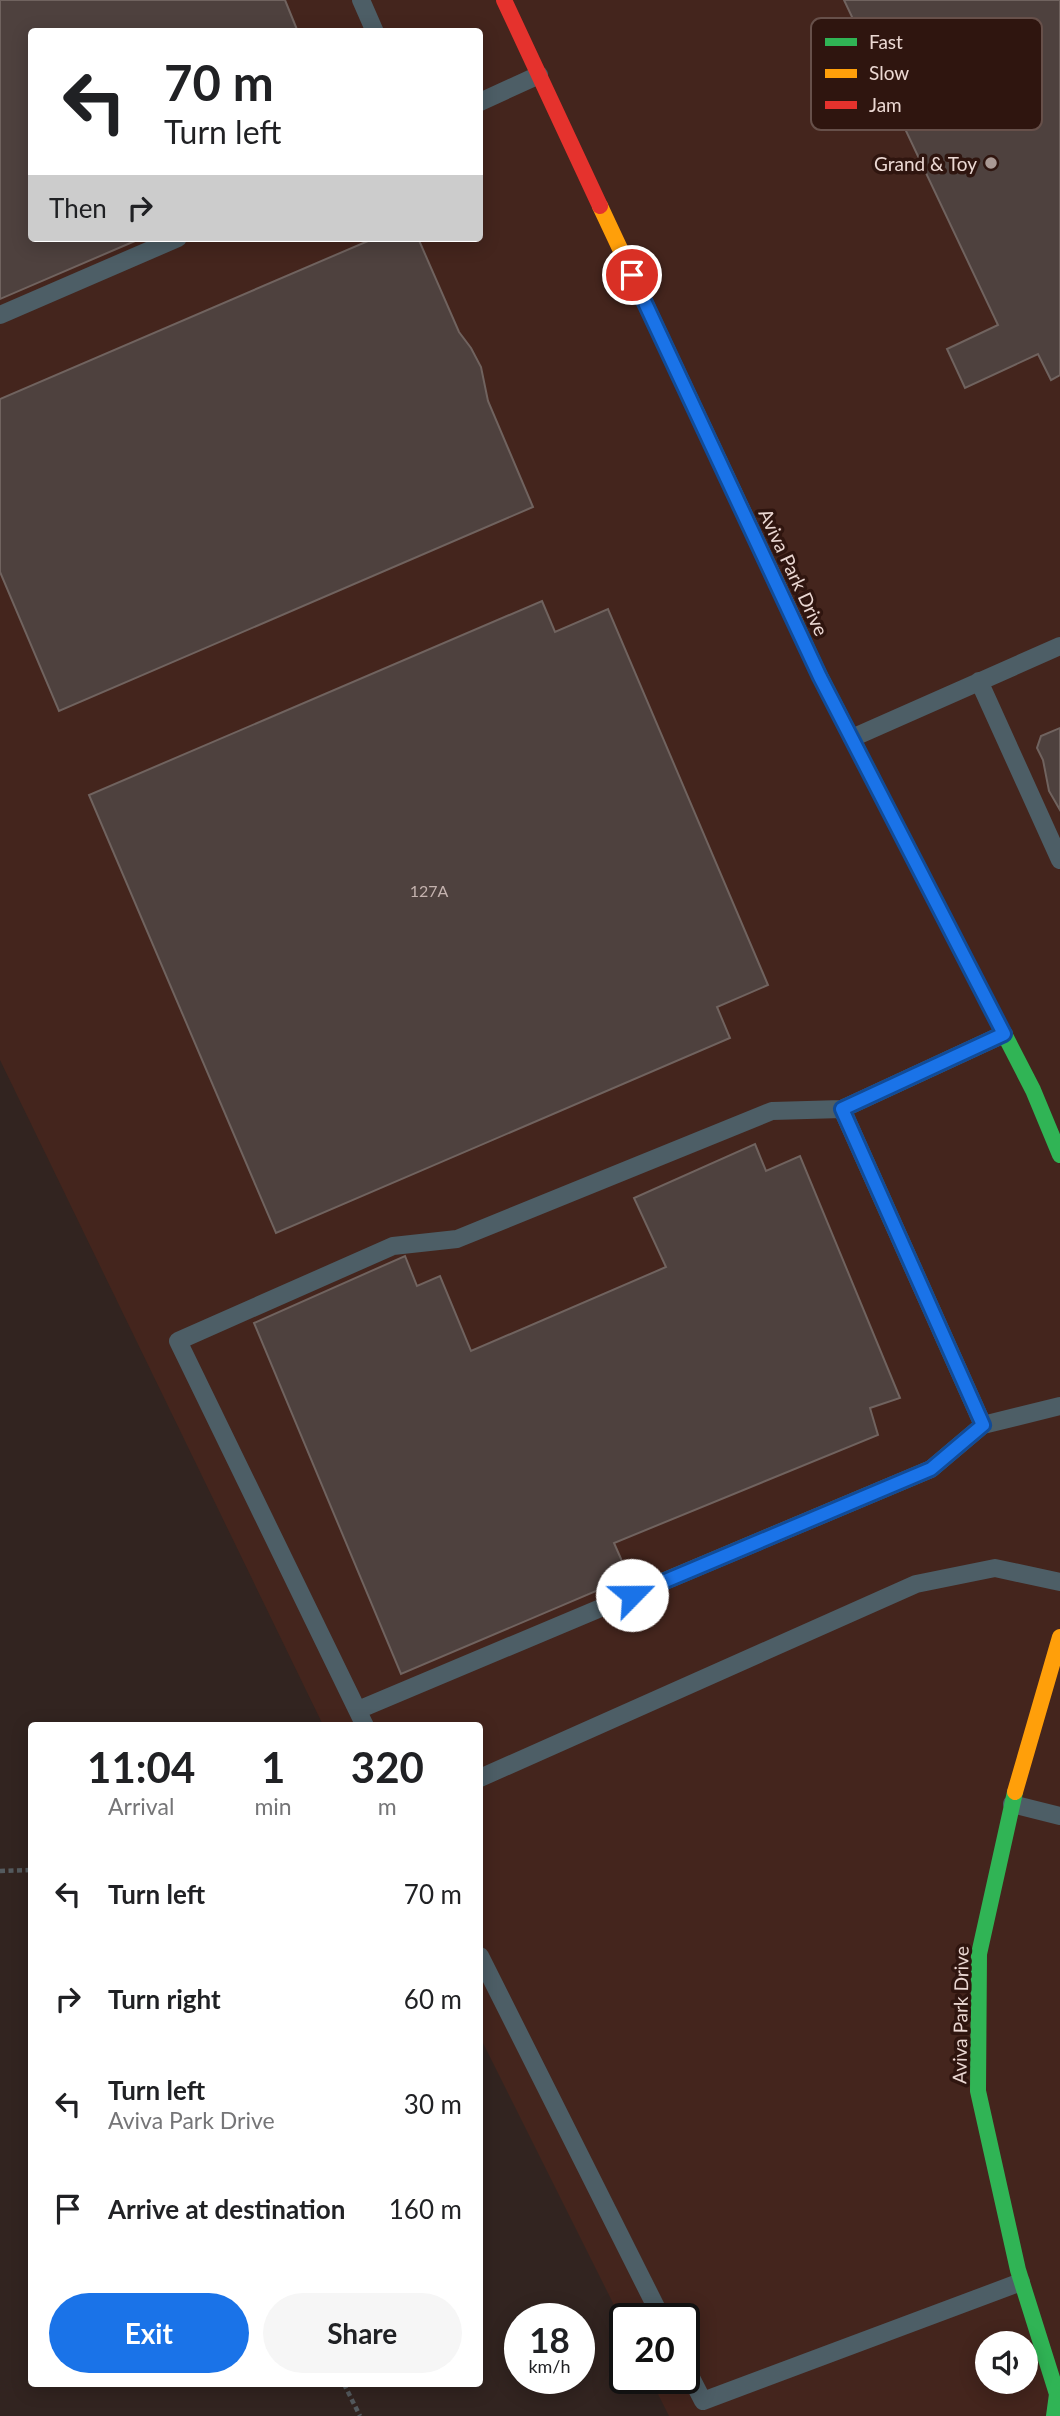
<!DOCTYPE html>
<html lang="en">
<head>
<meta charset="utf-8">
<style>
	body { margin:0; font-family:Lato,sans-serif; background:#f6f6f6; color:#202124; height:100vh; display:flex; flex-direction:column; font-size:26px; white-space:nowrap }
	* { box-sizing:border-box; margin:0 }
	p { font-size:23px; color:#757577 }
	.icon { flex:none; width:38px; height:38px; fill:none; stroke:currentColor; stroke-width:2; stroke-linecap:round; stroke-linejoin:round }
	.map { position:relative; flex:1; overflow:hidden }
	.details { position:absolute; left:28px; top:1722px; width:455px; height:665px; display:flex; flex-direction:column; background:#fff; border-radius:7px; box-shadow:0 4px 18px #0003 }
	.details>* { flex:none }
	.hud { position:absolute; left:28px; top:28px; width:455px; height:214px; border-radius:7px; box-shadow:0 4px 18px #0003; background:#fff; color:#202124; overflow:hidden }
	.controls { position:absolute; left:975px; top:2331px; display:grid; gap:14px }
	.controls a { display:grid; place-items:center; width:63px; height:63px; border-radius:50%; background:#fff; box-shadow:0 4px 18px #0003; font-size:35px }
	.speed { position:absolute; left:504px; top:2303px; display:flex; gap:14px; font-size:35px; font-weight:700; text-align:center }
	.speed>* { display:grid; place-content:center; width:91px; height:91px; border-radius:50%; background:#fff; box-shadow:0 4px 18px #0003; line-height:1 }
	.speed small { font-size:18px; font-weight:400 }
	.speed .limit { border:4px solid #111; border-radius:10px; background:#fff; color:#111 }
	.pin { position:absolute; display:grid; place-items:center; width:60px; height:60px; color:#fff; margin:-30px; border:4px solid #fff; border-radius:50%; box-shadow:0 2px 7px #0007 }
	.me { position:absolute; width:77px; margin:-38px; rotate:67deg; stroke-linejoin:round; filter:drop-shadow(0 0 5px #0008) }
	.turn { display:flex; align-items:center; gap:24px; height:147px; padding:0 21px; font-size:32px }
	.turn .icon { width:91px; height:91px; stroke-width:2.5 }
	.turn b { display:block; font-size:49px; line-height:60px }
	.then { display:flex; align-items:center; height:66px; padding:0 21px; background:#0003; gap:14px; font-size:26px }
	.eta { display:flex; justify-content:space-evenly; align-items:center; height:119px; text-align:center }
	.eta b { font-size:42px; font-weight:700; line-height:49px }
	.button { display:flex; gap:14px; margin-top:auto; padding:14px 21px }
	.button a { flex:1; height:80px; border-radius:42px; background:#1a73e8; color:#fff; font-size:28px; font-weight:700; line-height:80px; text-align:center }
	.button a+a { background:#f6f6f6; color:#202124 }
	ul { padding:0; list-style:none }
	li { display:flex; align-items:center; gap:21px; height:105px; padding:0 21px }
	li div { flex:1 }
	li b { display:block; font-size:26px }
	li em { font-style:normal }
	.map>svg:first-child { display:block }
</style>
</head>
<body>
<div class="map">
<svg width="1060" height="2416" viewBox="0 0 1060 2416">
	<rect width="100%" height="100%" fill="#322420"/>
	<path fill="#44251d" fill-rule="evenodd" d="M0 0H1060V2416H669L650 2378H684V2319H625V2327L480 2037V1726L323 1725 0 1060ZM32 32H480V238H32ZM987 2343H1026V2382H987Z"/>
	<path fill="#4e413e" stroke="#70635f" stroke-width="2" d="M0 0H285L298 32H32V238H142L0 299Z
		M844 0H1060V375L1051 380 1038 354 965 388 947 349 998 325Z
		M375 238H418L459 332 471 348 481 367 488 401 533 507 59 711 0 572V399Z
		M542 601 555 632 608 609 768 985 717 1007 730 1038 276 1233 89 795Z
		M1060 728V810L1049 791 1043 760 1037 748 1041 736Z
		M755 1144 766 1171 800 1156 900 1398 870 1408 878 1435 614 1543 629 1577 401 1674 254 1323 405 1256 417 1286 440 1276 471 1351 666 1267 634 1198Z"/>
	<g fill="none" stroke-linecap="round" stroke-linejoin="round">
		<path stroke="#545a5e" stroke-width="4.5" stroke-dasharray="5 3.5" stroke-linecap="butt" d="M0 1871 32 1870
			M344 2384 360 2416"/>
		<path stroke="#4d5e66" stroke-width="18" d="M361 0 375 32
			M480 102 539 75
			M0 315 178 238
			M979 681 1060 860
			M852 738 1060 646
			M842 1109 983 1425 1060 1406
			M358 1710 931 1469 983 1425
			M365 1726 178 1341 393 1246 457 1239 772 1111 842 1109 1004 1034
			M480 1778 916 1584 995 1568 1060 1582
			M1012 1804 1060 1816
			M480 1956 662 2319
			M684 2364 703 2401 1021 2282"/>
		<path stroke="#30b455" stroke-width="16" d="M796 624 820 676 1033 1090 1060 1155
			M1015 1792 979 1954 978 2091 1018 2270 1057 2394 1054 2416"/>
		<path stroke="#ff9f0a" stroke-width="16" d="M600 206 796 624
			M1015 1792 1060 1637"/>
		<path stroke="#e5322d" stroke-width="16" d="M504 0 600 206"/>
	</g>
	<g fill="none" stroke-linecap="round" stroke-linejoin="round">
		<g stroke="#114b97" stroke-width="18">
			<path id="route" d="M632 1595 931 1469 983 1425 842 1109 1004 1034 820 677 632 275"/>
		</g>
		<use href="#route" stroke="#1a73e8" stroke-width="12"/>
	</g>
	<circle fill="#aa9994" stroke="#2f150f" stroke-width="2.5" cx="991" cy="163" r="7"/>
	<g text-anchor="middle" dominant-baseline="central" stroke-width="7" stroke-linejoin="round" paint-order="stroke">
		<g font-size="16" fill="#c4b2ae">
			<text x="429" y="890">127A</text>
		</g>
		<g font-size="19" fill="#ebd8d3" stroke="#2f150f" text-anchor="end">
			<text x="977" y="163">Grand &amp; Toy</text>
		</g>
		<g font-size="19" fill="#ebd8d3" stroke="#2f150f">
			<text transform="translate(794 572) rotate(65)">Aviva Park Drive</text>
			<text transform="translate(960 2015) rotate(-89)">Aviva Park Drive</text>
		</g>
	</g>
	<rect x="811" y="18" width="231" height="112" rx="10" fill="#2f150f" stroke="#67504a" stroke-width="2"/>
	<rect x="825" y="38" width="32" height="8" fill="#30b455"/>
	<rect x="825" y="69" width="32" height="9" fill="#ff9f0a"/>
	<rect x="825" y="101" width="32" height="8" fill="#e5322d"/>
	<g font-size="19" fill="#ebd8d3">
		<text x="869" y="49">Fast</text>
		<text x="869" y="80">Slow</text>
		<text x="869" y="112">Jam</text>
	</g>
</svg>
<div class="controls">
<a><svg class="icon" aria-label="sound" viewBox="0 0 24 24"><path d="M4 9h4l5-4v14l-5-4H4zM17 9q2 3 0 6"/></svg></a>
</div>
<div class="speed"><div>18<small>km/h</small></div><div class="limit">20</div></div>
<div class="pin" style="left:632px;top:275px;background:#d93025"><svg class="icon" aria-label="arrive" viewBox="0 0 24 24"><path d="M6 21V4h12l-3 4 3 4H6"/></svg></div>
<svg class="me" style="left:632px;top:1595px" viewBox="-20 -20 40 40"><circle r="19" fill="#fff"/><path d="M0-13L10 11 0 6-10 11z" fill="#1a73e8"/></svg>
<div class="hud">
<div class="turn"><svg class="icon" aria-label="left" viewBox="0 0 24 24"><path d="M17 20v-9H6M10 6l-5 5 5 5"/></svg><div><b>70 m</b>Turn left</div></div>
<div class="then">Then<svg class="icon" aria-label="right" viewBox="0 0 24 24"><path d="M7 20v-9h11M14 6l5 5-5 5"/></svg></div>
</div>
<section class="details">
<div class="eta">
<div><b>11:04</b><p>Arrival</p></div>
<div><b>1</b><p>min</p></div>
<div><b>320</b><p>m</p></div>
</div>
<ul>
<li><svg class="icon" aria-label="left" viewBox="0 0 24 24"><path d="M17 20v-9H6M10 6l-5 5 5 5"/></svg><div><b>Turn left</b></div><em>70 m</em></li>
<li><svg class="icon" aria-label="right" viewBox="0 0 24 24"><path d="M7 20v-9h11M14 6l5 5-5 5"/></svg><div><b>Turn right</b></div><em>60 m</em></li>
<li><svg class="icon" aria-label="left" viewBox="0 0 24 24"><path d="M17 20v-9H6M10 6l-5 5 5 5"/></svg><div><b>Turn left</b><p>Aviva Park Drive</p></div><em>30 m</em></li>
<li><svg class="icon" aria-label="arrive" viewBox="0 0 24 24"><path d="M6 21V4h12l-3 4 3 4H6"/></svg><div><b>Arrive at destination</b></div><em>160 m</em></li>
</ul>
<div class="button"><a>Exit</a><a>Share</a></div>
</section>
</div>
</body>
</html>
